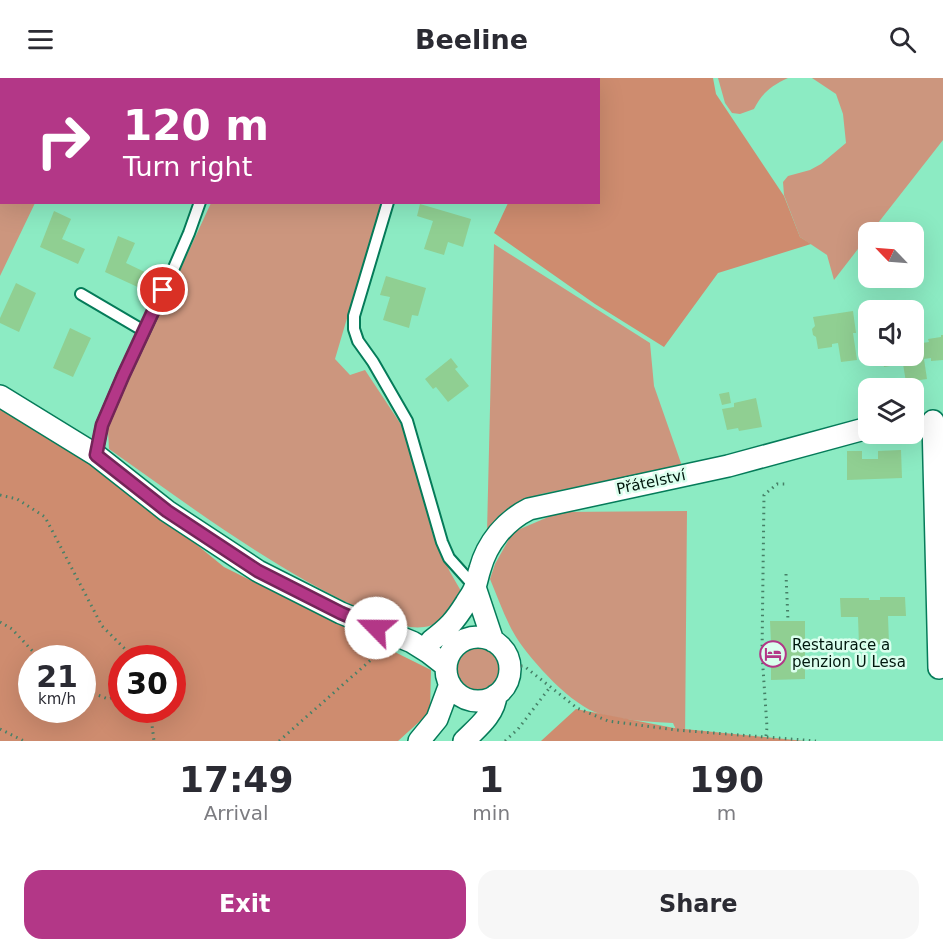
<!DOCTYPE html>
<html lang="en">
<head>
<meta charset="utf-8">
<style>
	body { margin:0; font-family:"DejaVu Sans",sans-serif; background:#f7f7f7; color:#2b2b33; height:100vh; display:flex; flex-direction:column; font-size:22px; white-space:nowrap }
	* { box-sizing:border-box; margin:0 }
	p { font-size:20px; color:#7c7c81 }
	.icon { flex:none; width:33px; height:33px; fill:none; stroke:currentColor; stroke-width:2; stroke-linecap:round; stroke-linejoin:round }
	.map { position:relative; height:663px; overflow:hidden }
	.drawer { display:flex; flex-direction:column; background:#fff; flex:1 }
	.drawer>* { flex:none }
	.guide { position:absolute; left:0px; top:0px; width:600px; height:126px; box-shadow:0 6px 24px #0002; background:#b33787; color:#fff; overflow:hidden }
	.needle { width:39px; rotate:295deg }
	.tools { position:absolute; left:858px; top:144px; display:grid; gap:12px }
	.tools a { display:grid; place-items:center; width:66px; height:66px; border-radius:12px; background:#fff; box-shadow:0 6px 24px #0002; font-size:30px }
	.speed { position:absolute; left:18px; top:567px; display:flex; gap:12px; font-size:30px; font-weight:700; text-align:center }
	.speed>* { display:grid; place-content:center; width:78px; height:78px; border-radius:50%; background:#fff; box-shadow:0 6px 24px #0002; line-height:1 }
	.speed small { font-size:15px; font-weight:400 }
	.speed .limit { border:9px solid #d22; background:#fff; color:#111 }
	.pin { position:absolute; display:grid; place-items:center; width:51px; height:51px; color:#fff; margin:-26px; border:3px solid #fff; border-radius:50%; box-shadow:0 2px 6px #0007 }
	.me { position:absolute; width:66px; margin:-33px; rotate:293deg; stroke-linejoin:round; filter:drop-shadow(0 0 4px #0008) }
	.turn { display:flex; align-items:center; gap:21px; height:126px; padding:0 24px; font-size:27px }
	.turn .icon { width:78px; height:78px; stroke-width:2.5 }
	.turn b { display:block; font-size:42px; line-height:51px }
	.eta { display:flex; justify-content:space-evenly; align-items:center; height:102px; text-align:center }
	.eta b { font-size:36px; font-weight:700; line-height:42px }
	.button { display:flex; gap:12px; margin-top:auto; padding:12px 24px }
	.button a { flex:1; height:69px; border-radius:18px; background:#b33787; color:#fff; font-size:24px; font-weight:700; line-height:69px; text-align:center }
	.button a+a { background:#f7f7f7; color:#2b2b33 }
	header { display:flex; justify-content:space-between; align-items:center; height:78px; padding:0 24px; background:#fff; font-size:27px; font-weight:700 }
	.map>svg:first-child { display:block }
</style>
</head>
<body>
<header><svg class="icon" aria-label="menu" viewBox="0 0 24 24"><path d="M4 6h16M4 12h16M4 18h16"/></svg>Beeline<svg class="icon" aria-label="search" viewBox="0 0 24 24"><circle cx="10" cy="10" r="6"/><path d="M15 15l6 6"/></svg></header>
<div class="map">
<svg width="943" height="663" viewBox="0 0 943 663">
	<rect width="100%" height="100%" fill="#8cebc3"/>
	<path fill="#cc967e" d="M0 0H228L230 1 2 2V124L35 125 0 198Z
		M718 0H788C771 8 763 14 754 31L740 36 732 35 725 25Z
		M812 0H943V62L871 154H868V158L834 202 827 177 800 159 784 117 783 104 788 98 810 92 821 86 846 65 843 36 836 16Z
		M211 125H381L335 281 350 297 365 292 402 348 415 388 433 457 450 494 461 513C455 530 443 547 424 549 404 552 381 540 363 532 272 490 191 429 109 371L108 352 110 343Z
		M494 166 650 265 654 308 682 388 541 416 521 426 487 454Z
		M687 433 685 663H681L673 645C649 644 623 642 600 636 572 628 532 584 516 559 505 541 498 520 490 501L495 486 513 454 560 434Z
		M457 591a22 22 0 1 1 44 0a22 22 0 1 1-44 0Z"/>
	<path fill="#ce8c6f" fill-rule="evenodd" d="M566 0H713L716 16 784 118 800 159 811 166 718 195 664 269 595 226 494 155 508 125 598 124V2L566 1Z
		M0 324 94 383 224 489 431 592 430 634 398 663H0ZM32 580H82V632H32ZM122 580H172V632H122Z
		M576 631 674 650 805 663H541Z"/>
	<path fill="#90cf92" d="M420 126 471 141 463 169 448 164 444 177 424 171 433 143 417 138Z
		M54 133 71 141 62 161 85 171 78 186 40 169Z
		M118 158 135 165 126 185 149 196 142 211 105 194Z
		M386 198 426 210 418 238 412 237 409 250 383 242 390 219 380 217Z
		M16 205 36 215 19 254 0 245V240Z
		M853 233 856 255H853L857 282 841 284 838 265 832 266V269L818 271 816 259 813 257 812 251 815 248 813 239Z
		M914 239H919L922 265 929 264 928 261 941 259V257H943V282L931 283V280L924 281 927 301 906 304 903 286 884 289 882 278H914Z
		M70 250 91 260 73 299 53 290Z
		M451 280 458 289 455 291 469 308 448 324 436 309 433 311 425 301Z
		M729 314 731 325 722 327 719 316Z
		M756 320 762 349 739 353 738 350 727 352 722 331 734 329V325Z
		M901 372 902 400 847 402V373H862V381H878V373Z
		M880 519H905L906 538H888L889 566 859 567 858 539H841L840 520H869V522H880Z
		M770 543H805V601L771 602V583L764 584V565H771Z"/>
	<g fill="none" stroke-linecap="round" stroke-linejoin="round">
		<g stroke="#057b59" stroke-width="14">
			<path id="lane" d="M242 0 243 2
				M260 2 261 0
				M388 124 354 238V251L358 263 373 284 407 343 442 464 449 480 475 509
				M81 216 144 253
				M96 377 102 347 123 298 173 192 189 155 200 124"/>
		</g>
		<g stroke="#057b59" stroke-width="24">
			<path id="street" d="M0 318 96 377 167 433 258 493 341 535 412 564 428 574 446 588
				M933 343 939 590
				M475 509 493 563
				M446 591a32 32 0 1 1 64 0a32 32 0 1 1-64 0Z
				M431 563C449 549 454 544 466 525 469 520 473 515 475 509 477 503 478 497 480 491 487 465 505 443 529 431L728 388 868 350
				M419 663 437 641 450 606
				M464 663C477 650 495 636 496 617"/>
		</g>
		<path stroke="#468067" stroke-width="3" stroke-dasharray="1.5 4.5" stroke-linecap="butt" d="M0 417 17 421 45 439 102 548 127 573 129 580
			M786 496 788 543
			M0 544 12 551 39 580
			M509 588H524L577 630 608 643 676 652 816 663
			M82 611 108 621 122 617
			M146 632 151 639 154 663
			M0 651 24 663
			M766 658 767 649 762 576 764 417 777 406H786
			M279 663 381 573
			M505 663 518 651 551 608"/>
		<use href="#lane" stroke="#fff" stroke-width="10"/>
		<use href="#street" stroke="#fff" stroke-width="21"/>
	</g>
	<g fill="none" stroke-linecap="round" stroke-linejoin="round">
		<g stroke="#742458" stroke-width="15">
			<path id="route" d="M163 212 123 298 102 347 96 377 167 433 258 493 341 535 376 550"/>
		</g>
		<use href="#route" stroke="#b33787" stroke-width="10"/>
	</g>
	<defs>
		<g id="hotel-ring" transform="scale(1.35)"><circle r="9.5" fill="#dbffee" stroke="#b33787" stroke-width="1.5"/><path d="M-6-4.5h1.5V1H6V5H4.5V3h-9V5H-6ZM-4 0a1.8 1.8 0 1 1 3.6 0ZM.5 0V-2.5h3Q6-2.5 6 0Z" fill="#b33787"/></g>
	</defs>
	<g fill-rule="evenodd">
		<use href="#hotel-ring" x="773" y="576"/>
	</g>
	<g text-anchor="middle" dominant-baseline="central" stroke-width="5" stroke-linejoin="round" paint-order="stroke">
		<g font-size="15" fill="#00170d" stroke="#dbffee">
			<text transform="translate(651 404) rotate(-12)">Přátelství</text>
		</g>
		<g font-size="15" fill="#00170d" stroke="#dbffee" text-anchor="start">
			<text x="792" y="567">Restaurace a<tspan x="792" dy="17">penzion U Lesa</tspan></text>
		</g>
	</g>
</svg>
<div class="tools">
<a><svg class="needle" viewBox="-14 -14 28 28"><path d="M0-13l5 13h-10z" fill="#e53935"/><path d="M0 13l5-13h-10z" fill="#7c7c81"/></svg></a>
<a><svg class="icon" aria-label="sound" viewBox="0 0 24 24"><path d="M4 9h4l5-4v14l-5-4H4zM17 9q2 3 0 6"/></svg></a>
<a><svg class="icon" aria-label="layers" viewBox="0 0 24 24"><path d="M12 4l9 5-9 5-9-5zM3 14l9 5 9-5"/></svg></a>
</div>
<div class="speed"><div>21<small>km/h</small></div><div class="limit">30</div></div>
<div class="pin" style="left:163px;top:212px;background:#d93025"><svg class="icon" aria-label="arrive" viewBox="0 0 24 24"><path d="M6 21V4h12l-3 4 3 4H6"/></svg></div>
<svg class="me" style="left:376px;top:550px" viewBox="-20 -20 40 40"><circle r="19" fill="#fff"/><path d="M0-13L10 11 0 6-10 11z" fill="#b33787"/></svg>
<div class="guide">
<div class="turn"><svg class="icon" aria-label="right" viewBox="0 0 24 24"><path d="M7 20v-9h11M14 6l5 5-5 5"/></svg><div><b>120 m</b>Turn right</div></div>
</div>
</div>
<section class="drawer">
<div class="eta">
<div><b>17:49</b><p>Arrival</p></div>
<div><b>1</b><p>min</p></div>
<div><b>190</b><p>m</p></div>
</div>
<div class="button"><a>Exit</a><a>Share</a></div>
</section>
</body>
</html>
